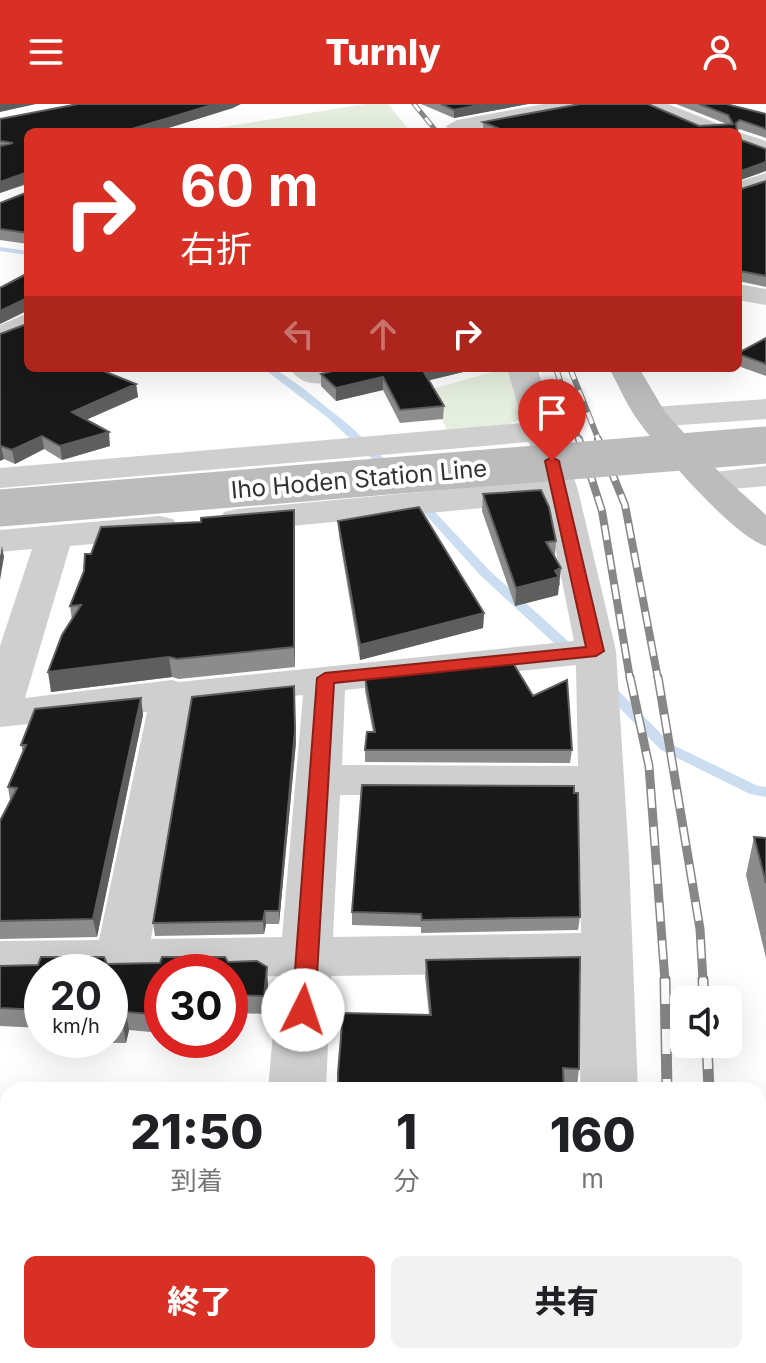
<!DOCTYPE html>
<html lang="ja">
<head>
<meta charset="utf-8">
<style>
	body { margin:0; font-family:Inter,"Noto Sans JP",sans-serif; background:#f2f2f2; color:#202124; height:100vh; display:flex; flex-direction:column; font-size:30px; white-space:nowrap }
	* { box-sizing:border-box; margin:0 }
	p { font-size:26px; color:#757577 }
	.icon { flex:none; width:44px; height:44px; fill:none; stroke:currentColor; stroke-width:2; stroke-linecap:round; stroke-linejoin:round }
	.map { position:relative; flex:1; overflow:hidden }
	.drawer { position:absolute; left:0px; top:978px; width:766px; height:282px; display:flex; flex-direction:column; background:#fff; border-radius:24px 24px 0 0; box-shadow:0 8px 32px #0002 }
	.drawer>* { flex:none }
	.hud { position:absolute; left:24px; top:24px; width:718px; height:244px; border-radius:12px; box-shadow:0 8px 32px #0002; background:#d93025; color:#fff; overflow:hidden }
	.fabs { position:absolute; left:670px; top:882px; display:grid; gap:16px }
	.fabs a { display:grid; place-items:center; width:72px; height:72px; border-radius:12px; background:#fff; box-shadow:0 8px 32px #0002; font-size:40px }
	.speed { position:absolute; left:24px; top:850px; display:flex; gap:16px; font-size:40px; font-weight:700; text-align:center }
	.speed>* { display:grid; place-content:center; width:104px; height:104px; border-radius:50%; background:#fff; box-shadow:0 8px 32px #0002; line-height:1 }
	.speed small { font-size:20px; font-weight:400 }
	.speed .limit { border:12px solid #d22; background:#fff; color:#111 }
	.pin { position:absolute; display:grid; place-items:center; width:68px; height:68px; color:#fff; margin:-82px -34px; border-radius:50% 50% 50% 0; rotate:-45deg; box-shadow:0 0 8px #0007 }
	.pin .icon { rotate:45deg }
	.me { position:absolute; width:88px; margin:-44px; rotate:4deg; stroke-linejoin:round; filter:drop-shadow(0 0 6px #0008) }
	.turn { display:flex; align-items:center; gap:28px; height:168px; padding:0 24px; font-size:36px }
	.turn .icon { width:104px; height:104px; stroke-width:2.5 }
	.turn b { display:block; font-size:56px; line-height:68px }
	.lanes { display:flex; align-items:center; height:76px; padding:0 24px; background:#0003; justify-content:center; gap:40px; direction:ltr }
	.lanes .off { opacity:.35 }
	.eta { display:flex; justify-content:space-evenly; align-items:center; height:136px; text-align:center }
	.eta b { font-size:48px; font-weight:800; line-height:56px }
	.button { display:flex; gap:16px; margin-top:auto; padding:16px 24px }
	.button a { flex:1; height:92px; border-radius:12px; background:#d93025; color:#fff; font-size:32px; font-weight:800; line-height:92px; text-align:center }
	.button a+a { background:#f2f2f2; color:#202124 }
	header { display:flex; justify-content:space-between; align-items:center; height:104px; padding:0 24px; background:#d93025; color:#fff; font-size:36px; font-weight:800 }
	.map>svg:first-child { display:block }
</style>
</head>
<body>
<header><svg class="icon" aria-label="menu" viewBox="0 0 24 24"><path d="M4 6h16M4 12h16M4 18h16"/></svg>Turnly<svg class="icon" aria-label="person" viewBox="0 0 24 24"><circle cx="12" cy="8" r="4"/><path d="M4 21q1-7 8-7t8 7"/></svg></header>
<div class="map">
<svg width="766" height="1259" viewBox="0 0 766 1259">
	<rect width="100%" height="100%" fill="#fff"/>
	<path fill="#e6efdf" d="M365 0H388L411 28H192Z
		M507 264 525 313 506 322 447 326 428 286Z"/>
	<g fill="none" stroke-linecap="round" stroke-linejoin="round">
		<path fill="#cbddf0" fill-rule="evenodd" d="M0 143 28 147V151L0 147Z
			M263 264H274L304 285 350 322 394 364V368H386L328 314Z
			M418 393 422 394 489 466 579 547 581 550 579 553H569L481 472 414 398 412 396Z
			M605 577 610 578 671 640 758 682 766 683V693L750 690 661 646 600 584 598 581Z"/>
		<path fill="#cfcfcf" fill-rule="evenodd" d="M544 0H589L579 6 459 28 449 27 446 22 457 16Z
			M640 0H668L726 23 729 28H699L643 4Z
			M738 28 766 37V51L738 42Z
			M766 69V84L738 93V78Z
			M738 180 766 185V201L738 196Z
			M28 209V229L0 241V221Z
			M289 264H364L360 270C335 277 307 290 289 264Z
			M507 264H537L578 386 616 547 629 754 638 986H580L581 868 331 872 326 986H268L278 872 230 873V868H162V874L110 875V868H42V876L0 877V837L99 836 147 608 0 623V542L32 445 0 448V426L160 412 173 415 178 423 173 431 160 434 70 442 25 594 172 576 179 578 574 537 546 398 237 427 224 424 219 416 224 408 237 405 541 377 529 338 0 384V364L523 319ZM576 561 578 662 342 661 345 586ZM303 591 282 833 151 835 191 603ZM340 691 579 692 581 829 333 833Z
			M766 295V315L652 323 641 320 636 313 641 306 652 303Z
			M766 362V382L709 387 697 384 692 377 697 370Z
			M246 1252H314V1259H246Z
			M581 1252H649V1259H581Z"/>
		<path fill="#bcbcbc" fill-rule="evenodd" d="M609 264H639L665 308 721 370 766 411V442C735 434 660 347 639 318 627 302 619 282 609 264Z"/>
		<g stroke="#878787" stroke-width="5">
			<path id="rail-far4" d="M414 0 437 28"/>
		</g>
		<g stroke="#878787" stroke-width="6">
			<path id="rail-far3" d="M556 264 579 337
				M570 264 599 337"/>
		</g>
		<g stroke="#878787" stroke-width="8">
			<path id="rail-far2" d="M579 335 602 407 630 575
				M598 335 625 401 658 575"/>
		</g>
		<g stroke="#878787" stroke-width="9">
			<path id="rail-far1" d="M630 573 649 662 665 877
				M658 573 700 825 703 877"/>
		</g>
		<g stroke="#878787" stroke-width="11">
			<path id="rail" d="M665 875 667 986
				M703 875 704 896
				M707 940 709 986
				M675 1252 676 1259
				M726 1252V1259"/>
		</g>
		<use href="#rail-far4" stroke="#fff" stroke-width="3" stroke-dasharray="9" stroke-linecap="butt"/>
		<use href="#rail-far3" stroke="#fff" stroke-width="4" stroke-dasharray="12" stroke-linecap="butt"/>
		<use href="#rail-far2" stroke="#fff" stroke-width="5" stroke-dasharray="15" stroke-linecap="butt"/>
		<use href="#rail-far1" stroke="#fff" stroke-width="6" stroke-dasharray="19" stroke-linecap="butt"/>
		<use href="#rail" stroke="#fff" stroke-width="8" stroke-dasharray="25" stroke-linecap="butt"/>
		<path stroke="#bcbcbc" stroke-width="37" d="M0 404 766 341"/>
	</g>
	<path fill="#8c8c8c" d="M421 0H528L454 14Z
		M676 0H726L766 10V34L739 25 737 28H486L483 27V18L699 22 727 20Z
		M233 4 28 28V80L0 89V15Z
		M766 77V183L738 177V86Z
		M28 88V140L0 136V99Z
		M28 169V264L136 280 138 293 86 316 110 342 62 356 44 345 15 360 4 355 0 357V230L27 220V207L0 220V184Z
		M766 234V272L738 262V249Z
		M345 264H480L429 276 444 302 443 315 400 319 383 286 336 297 321 282V270Z
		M483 390 556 437 555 452 560 481 558 482V491L515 502 482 407Z
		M338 417 484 509 483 524 360 556 339 432Z
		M295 424V563L179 575 172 573 51 588 72 516 70 502Z
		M365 574 533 592 572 646 570 659 365 658V646L373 628 365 587Z
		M141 594 143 611 97 833 0 835V717L10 696 8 683 23 648 21 641Z
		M296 638 279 820H266L264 830 155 832 153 819Z
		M754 733 766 734V854L746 771Z
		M352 808 580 813 578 826 421 829V823L352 821Z
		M426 856 579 965 577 982H564L429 911 425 873Z
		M228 858 268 881 266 910 237 909 235 917 230 918V868H162V929L129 926 126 939 54 938V936H110V868H42V924L0 922V862Z
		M0 1042H8V1221L0 1220Z"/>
	<path fill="#5e5e5e" d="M0 0H36L0 8Z
		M215 0H241L233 4 156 28H122Z
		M484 0H528L454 14V6Z
		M766 58V67L738 77V68Z
		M25 69 27 79 0 89V78Z
		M27 194 28 206 0 220V207Z
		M426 264H480L422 278V265Z
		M383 273V286L336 297V284Z
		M136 280 138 293 74 321 72 308Z
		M109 328 110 342 62 356 60 342Z
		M42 332 44 345 15 360 12 346Z
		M0 342H1L4 355 0 357Z
		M294 406 295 424V563L294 543Z
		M2 442 4 453 0 476V452Z
		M561 464 558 491 515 502 516 484Z
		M484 509 483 524 360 556V541Z
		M169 553 172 573 51 588 48 568Z
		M294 582 296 638 279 820V807Z
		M141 594 143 611 97 833 93 815Z
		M265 807 266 820 264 830 263 817Z
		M267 863 268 881 266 910 264 892Z
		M235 891 237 909 235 917 233 899Z
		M126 908 129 926 126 939 123 921Z"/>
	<path fill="#191919" stroke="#5e5e5e" stroke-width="2" d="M78 0H215L122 28H28V71L25 69 0 78V42L13 39 0 37V15Z
		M441 0H484L454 6Z
		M580 0H648L699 22 733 20 728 11 699 0H726L766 10V25L740 16 736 19 737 28H507L483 18Z
		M738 35 766 45V58L738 68Z
		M766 77V172L740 167 738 168V86Z
		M28 88V129L0 125V99Z
		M28 169V264H96L136 280 72 308 109 328 60 342 42 332 12 346 1 342H0V230L27 220V194L0 207V184Z
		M766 234V260L738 250V249Z
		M345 264H426L422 265 444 302 400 306 383 273 336 284 321 270Z
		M541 386 549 403 556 437 546 438 561 464 555 467 559 473 516 484 483 390Z
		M419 403 484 509 360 541 338 417Z
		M294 406V543L177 555 169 553 48 568 62 531 81 501 70 502 84 467 85 450H91L101 423 201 418V414Z
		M513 559 533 592 567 576 572 646H365L367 628H375L365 574Z
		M294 582 295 626 279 807H265L263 817 153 819 192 593Z
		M141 594 93 815 0 817V717L17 684 8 683 26 641H21L35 605Z
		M362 681 574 682V689H578L580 813 422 816 421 810 352 808Z
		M754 733 766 734V779Z
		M41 853H104L107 860 160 859 162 853H225L228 858 257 857 267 863 264 892 235 891 233 899H230V868H162V911L126 908 123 921H110V868H42V906L0 904V862L38 861Z
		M580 853 579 965 563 964 564 986H338V969L343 909 431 911 426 856Z
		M0 1042H8V1202L0 1201Z"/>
	<path fill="#d93025" stroke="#8d1f18" stroke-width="2" d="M552 353 559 357 604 547 596 552 334 579 315 906 311 912 303 915 295 912 292 906 317 574 325 569 586 543 545 357Z"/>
	<g text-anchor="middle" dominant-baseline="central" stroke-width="8" stroke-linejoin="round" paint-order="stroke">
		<g font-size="24" fill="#323232" stroke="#fff">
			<text transform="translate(359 375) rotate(-5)">Iho Hoden Station Line</text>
		</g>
	</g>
</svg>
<div class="fabs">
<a><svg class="icon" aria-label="sound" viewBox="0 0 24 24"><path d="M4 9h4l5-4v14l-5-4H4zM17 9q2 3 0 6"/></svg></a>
</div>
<div class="speed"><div>20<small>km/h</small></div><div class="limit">30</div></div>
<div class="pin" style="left:552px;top:357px;background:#d93025"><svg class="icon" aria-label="arrive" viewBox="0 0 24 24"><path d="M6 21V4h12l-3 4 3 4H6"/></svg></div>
<svg class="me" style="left:303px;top:906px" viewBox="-20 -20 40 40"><circle r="19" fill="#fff"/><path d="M0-13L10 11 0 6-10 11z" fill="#d93025"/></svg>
<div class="hud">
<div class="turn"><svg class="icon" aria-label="right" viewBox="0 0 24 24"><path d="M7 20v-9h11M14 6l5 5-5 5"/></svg><div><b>60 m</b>右折</div></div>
<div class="lanes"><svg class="icon off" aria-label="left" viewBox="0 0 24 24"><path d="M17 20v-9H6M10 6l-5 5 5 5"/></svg><svg class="icon off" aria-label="ahead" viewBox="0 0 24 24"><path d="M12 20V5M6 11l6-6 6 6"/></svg><svg class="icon" aria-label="right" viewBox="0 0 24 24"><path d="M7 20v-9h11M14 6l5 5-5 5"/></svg></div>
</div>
<section class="drawer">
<div class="eta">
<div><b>21:50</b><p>到着</p></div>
<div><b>1</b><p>分</p></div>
<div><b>160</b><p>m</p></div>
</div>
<div class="button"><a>終了</a><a>共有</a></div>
</section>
</div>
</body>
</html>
